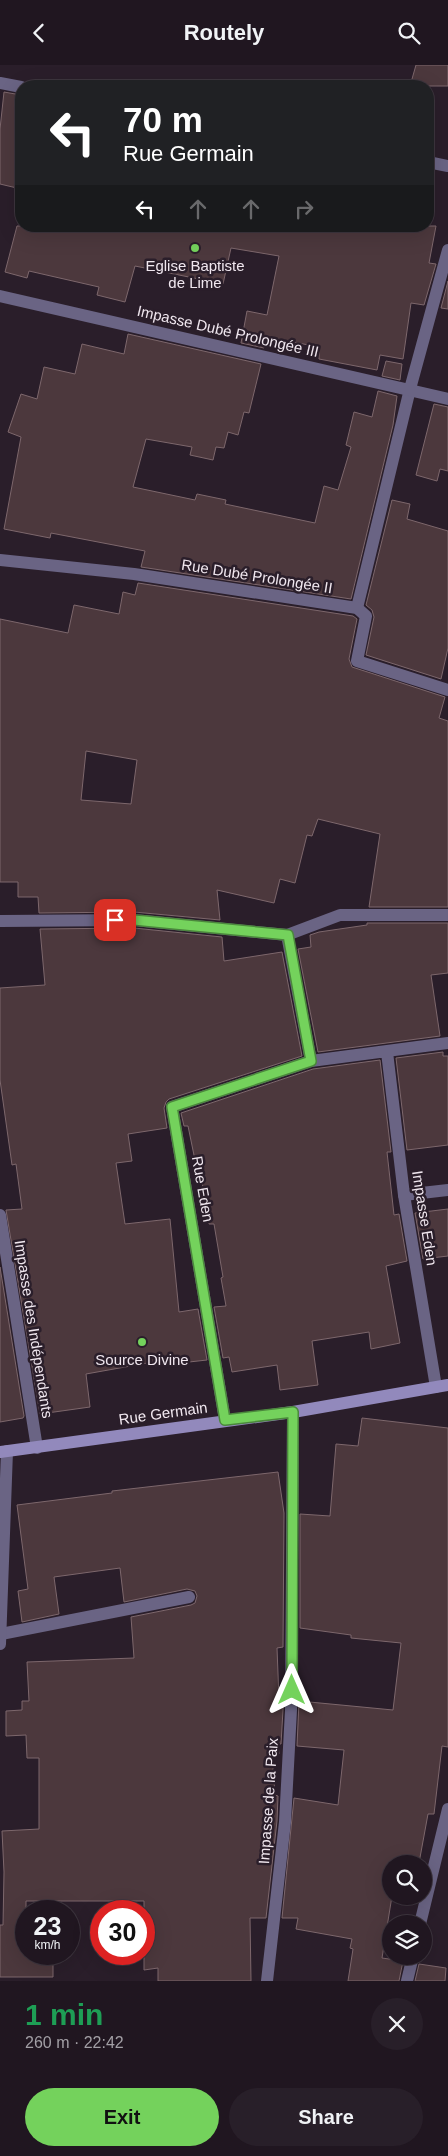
<!DOCTYPE html>
<html lang="en">
<head>
<meta charset="utf-8">
<style>
	body { margin:0; font-family:Helvetica,sans-serif; background:#281f29; color:#f1f3f6; height:100vh; display:flex; flex-direction:column; font-size:19px; white-space:nowrap }
	* { box-sizing:border-box; margin:0 }
	p { font-size:16px; color:#a29fa5 }
	.icon { flex:none; width:28px; height:28px; fill:none; stroke:currentColor; stroke-width:2; stroke-linecap:round; stroke-linejoin:round }
	.map { position:relative; height:1916px; overflow:hidden }
	.sheet { display:flex; flex-direction:column; background:#201620; flex:1 }
	.sheet>* { flex:none }
	.top-card { position:absolute; left:15px; top:15px; width:419px; height:152px; border-radius:20px; box-shadow:0 5px 20px #0002,0 0 0 1px #3d353e; background:#202124; color:#fff; overflow:hidden }
	.tools { position:absolute; left:382px; top:1790px; display:grid; gap:10px }
	.tools a { display:grid; place-items:center; width:50px; height:50px; border-radius:50%; background:#201620; box-shadow:0 5px 20px #0002,0 0 0 1px #3d353e; font-size:25px }
	.speed { position:absolute; left:15px; top:1835px; display:flex; gap:10px; font-size:25px; font-weight:700; text-align:center }
	.speed>* { display:grid; place-content:center; width:65px; height:65px; border-radius:50%; background:#201620; box-shadow:0 5px 20px #0002,0 0 0 1px #3d353e; line-height:1 }
	.speed small { font-size:12px; font-weight:400 }
	.speed .limit { border:8px solid #d22; background:#fff; color:#111 }
	.pin { position:absolute; display:grid; place-items:center; width:42px; height:42px; color:#fff; margin:-21px; border-radius:10px; box-shadow:0 2px 8px #0006 }
	.me { position:absolute; width:55px; margin:-28px; rotate:0deg; stroke-linejoin:round; filter:drop-shadow(0 0 4px #0008) }
	.turn { display:flex; align-items:center; gap:18px; height:105px; padding:0 25px; font-size:22px }
	.turn .icon { width:65px; height:65px; stroke-width:2.5 }
	.turn b { display:block; font-size:35px; line-height:42px }
	.lanes { display:flex; align-items:center; height:48px; padding:0 25px; background:#0003; justify-content:center; gap:25px; direction:ltr }
	.lanes .off { opacity:.35 }
	.round { display:grid; place-items:center; flex:none; width:52px; height:52px; border-radius:26px; background:#281f29 }
	.head { display:flex; align-items:center; justify-content:space-between; height:85px; padding:0 25px }
	h1 { font-size:30px; font-weight:700; line-height:38px; color:#1e9e55 }
	.button { display:flex; gap:10px; margin-top:auto; padding:10px 25px }
	.button a { flex:1; height:58px; border-radius:30px; background:#74d25c; color:#111; font-size:20px; font-weight:700; line-height:58px; text-align:center }
	.button a+a { background:#281f29; color:#f1f3f6 }
	header { display:flex; justify-content:space-between; align-items:center; height:65px; padding:0 25px; background:#201620; font-size:22px; font-weight:700 }
	.map>svg:first-child { display:block }
</style>
</head>
<body>
<header><svg class="icon" aria-label="back" viewBox="0 0 24 24"><path d="M15 5l-7 7 7 7"/></svg>Routely<svg class="icon" aria-label="search" viewBox="0 0 24 24"><circle cx="10" cy="10" r="6"/><path d="M15 15l6 6"/></svg></header>
<div class="map">
<svg width="448" height="1916" viewBox="0 0 448 1916">
	<rect width="100%" height="100%" fill="#2a1e2a"/>
	<path fill="#4c383d" stroke="#7d676c" fill-rule="evenodd" d="M416 0H448V21H410Z
		M4 27 21 30V124L0 119V64Z
		M17 161H436L429 198 436 199 424 240 411 238 403 294 380 290 377 305 319 294V282L267 272 264 283 241 278 247 246 267 250 279 191 231 183 223 219 135 201 125 237 97 230 99 222 29 206 27 213 5 207Z
		M448 216V244L441 243Z
		M128 269 261 299 249 348 244 347 238 370 228 367 224 383 216 382 213 395 190 390 192 382 146 374 133 422 195 435 197 429 226 435 225 439 315 458 324 421 338 425 351 382 346 380 354 347 372 352 378 326 397 331 393 360 351 534 141 502 145 486 51 468 50 473 4 464 21 372 8 367 21 329 37 334 44 302 75 309 82 279 124 289Z
		M386 296 402 299 400 315 382 311Z
		M434 339 448 342V406L440 404 437 416 416 410Z
		M392 435 410 439 407 454 448 466V583L441 614 366 590 374 552 372 545 366 540Z
		M138 518 353 551 357 554 349 594 352 602 445 632 439 653 448 656V842H369L380 769 318 754 312 771 307 770 295 818 280 814 274 838 217 825 220 855 134 847 39 848 38 832H18V817H0V554L68 568 74 540 119 549 123 527 135 530ZM86 686 137 695 131 739 81 735Z
		M367 858H448V908L431 910 440 971 318 987 298 884 311 882 310 870 319 867 367 860Z
		M134 863 222 872 224 896 282 887 302 991 169 1034 166 1037 164 1043 167 1063 128 1069 132 1096 116 1098 125 1159 170 1154 179 1247 198 1244 207 1295 153 1301V1297L86 1309 90 1342 40 1349 6 1145 22 1144 16 1099 12 1100 0 1015V923L45 920 40 864Z
		M443 987V991H448V1080L407 1085 396 993Z
		M380 995 391 1087H387L394 1150 399 1149 407 1196 386 1201 400 1278 371 1284 369 1267 312 1276 318 1320 280 1325 277 1300 232 1307 229 1292 223 1293 214 1242 226 1241 221 1213 223 1212 214 1159H209L199 1099 196 1100 188 1061H184L181 1048 313 1004Z
		M448 1144V1191L423 1194 415 1148Z
		M0 1202 24 1351 23 1353 0 1357Z
		M362 1353 448 1363V1682L442 1681 434 1749H428L419 1798 398 1794 397 1799H391L392 1831 382 1893 403 1896 399 1916H348L353 1884 350 1883 352 1874 296 1864 298 1853H282L294 1733 338 1740 344 1685 297 1681 299 1636 393 1645 401 1578 351 1573V1570L300 1563V1449L330 1451 336 1379 358 1381Z
		M278 1407 284 1448 283 1582 277 1583 279 1634 283 1635V1645L281 1679H278L279 1689 272 1690 275 1730 278 1731 277 1756 266 1853H250L251 1916H158V1903L144 1905V1836H26V1889H53V1912H0V1860H3L4 1807 2 1766 39 1764V1693H27L26 1670 6 1671V1646L22 1645V1636H29L27 1597 134 1593 131 1552 191 1540 195 1538 197 1531 195 1526 187 1524 124 1537 120 1503 54 1512 59 1549 22 1557 18 1526 28 1524 17 1440 112 1428V1426Z
		M419 1899 446 1903 445 1916H415Z"/>
	<g fill="none" stroke-linecap="round" stroke-linejoin="round">
		<path stroke="#6a6484" stroke-width="12" d="M357 543 410 324
			M287 870 340 850H448
			M404 1130 448 1125
			M1 1569 189 1532"/>
		<path stroke="#6a6484" stroke-width="12" d="M0 18 21 22
			M428 97 448 101
			M0 231 448 334
			M410 324 448 185
			M0 495 134 509 357 543 366 551 357 596 448 625
			M0 856 134 855 287 870 311 996 448 978
			M387 987 404 1130 436 1322
			M0 1150 37 1383
			M225 1355 172 1042 311 996
			M0 1579 7 1386
			M420 1859 448 1744
			M267 1916 285 1757 291 1645 293 1347
			M407 1916 413 1891"/>
		<path stroke="#9289bc" stroke-width="12" d="M0 1387 293 1347 448 1320"/>
	</g>
	<g fill="none" stroke-linecap="round" stroke-linejoin="round">
		<g stroke="#4b883c" stroke-width="12">
			<path id="route" d="M115 855H134L288 870 311 996 172 1042 225 1355 293 1347 292 1625"/>
		</g>
		<use href="#route" stroke="#74d25c" stroke-width="9"/>
	</g>
	<g fill="#74d25c" stroke="#2a1e2a" stroke-width="2">
		<circle cx="195" cy="183" r="5"/>
		<circle cx="142" cy="1277" r="5"/>
	</g>
	<g text-anchor="middle" dominant-baseline="central" stroke-width="5" stroke-linejoin="round" paint-order="stroke">
		<g font-size="15" fill="#f0e7ef" stroke="#2a1e2a">
			<text x="195" y="200">Eglise Baptiste<tspan x="195" dy="17">de Lime</tspan></text>
			<text x="142" y="1294">Source Divine</text>
		</g>
		<g font-size="15" fill="#f0e7ef" stroke="#2a1e2a">
			<text transform="translate(228 266) rotate(13)">Impasse Dubé Prolongée III</text>
			<text transform="translate(257 511) rotate(9)">Rue Dubé Prolongée II</text>
			<text transform="translate(203 1124) rotate(80)">Rue Eden</text>
			<text transform="translate(425 1153) rotate(81)">Impasse Eden</text>
			<text transform="translate(34 1264) rotate(81)">Impasse des Indépendants</text>
			<text transform="translate(163 1348) rotate(-8)">Rue Germain</text>
			<text transform="translate(268 1736) rotate(-86)">Impasse de la Paix</text>
		</g>
	</g>
</svg>
<div class="tools">
<a><svg class="icon" aria-label="search" viewBox="0 0 24 24"><circle cx="10" cy="10" r="6"/><path d="M15 15l6 6"/></svg></a>
<a><svg class="icon" aria-label="layers" viewBox="0 0 24 24"><path d="M12 4l9 5-9 5-9-5zM3 14l9 5 9-5"/></svg></a>
</div>
<div class="speed"><div>23<small>km/h</small></div><div class="limit">30</div></div>
<div class="pin" style="left:115px;top:855px;background:#d93025"><svg class="icon" aria-label="arrive" viewBox="0 0 24 24"><path d="M6 21V4h12l-3 4 3 4H6"/></svg></div>
<svg class="me" style="left:292px;top:1625px" viewBox="-20 -20 40 40"><path d="M0-17L14 15 0 8-14 15z" fill="#74d25c" stroke="#fff" stroke-width="4"/></svg>
<div class="top-card">
<div class="turn"><svg class="icon" aria-label="left" viewBox="0 0 24 24"><path d="M17 20v-9H6M10 6l-5 5 5 5"/></svg><div><b>70 m</b>Rue Germain</div></div>
<div class="lanes"><svg class="icon" aria-label="left" viewBox="0 0 24 24"><path d="M17 20v-9H6M10 6l-5 5 5 5"/></svg><svg class="icon off" aria-label="ahead" viewBox="0 0 24 24"><path d="M12 20V5M6 11l6-6 6 6"/></svg><svg class="icon off" aria-label="ahead" viewBox="0 0 24 24"><path d="M12 20V5M6 11l6-6 6 6"/></svg><svg class="icon off" aria-label="right" viewBox="0 0 24 24"><path d="M7 20v-9h11M14 6l5 5-5 5"/></svg></div>
</div>
</div>
<section class="sheet">
<div class="head"><div><h1>1 min</h1><p>260 m · 22:42</p></div><a class="round"><svg class="icon" aria-label="close" viewBox="0 0 24 24"><path d="M6 6l12 12M18 6L6 18"/></svg></a></div>
<div class="button"><a>Exit</a><a>Share</a></div>
</section>
</body>
</html>
